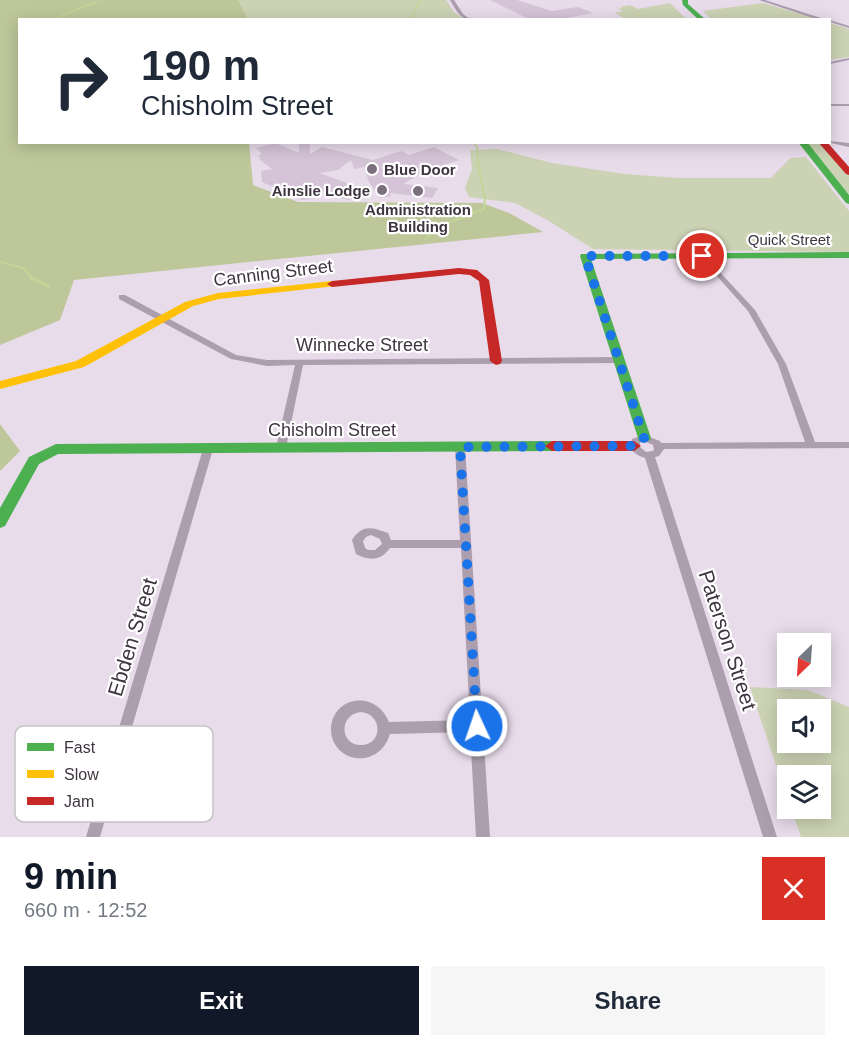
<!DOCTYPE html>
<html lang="en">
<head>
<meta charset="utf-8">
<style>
	body { margin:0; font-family:Arial,sans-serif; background:#f6f6f7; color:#1f2937; height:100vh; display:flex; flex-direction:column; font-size:22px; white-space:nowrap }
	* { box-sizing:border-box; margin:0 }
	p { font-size:20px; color:#747a83 }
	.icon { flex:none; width:33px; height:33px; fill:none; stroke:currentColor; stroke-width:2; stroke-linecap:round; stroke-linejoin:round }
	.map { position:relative; height:837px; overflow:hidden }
	.side { display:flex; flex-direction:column; background:#fff; flex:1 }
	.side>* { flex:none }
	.banner { position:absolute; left:18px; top:18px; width:813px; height:126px; border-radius:0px; box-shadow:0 3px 15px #0003; background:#fff; color:#1f2937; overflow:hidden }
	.needle { width:39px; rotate:205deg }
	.buttons { position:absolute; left:777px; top:633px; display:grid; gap:12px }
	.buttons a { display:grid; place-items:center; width:54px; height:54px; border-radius:0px; background:#fff; box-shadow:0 3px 15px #0003; font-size:30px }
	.pin { position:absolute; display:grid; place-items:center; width:51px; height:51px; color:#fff; margin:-26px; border:3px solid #fff; border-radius:50%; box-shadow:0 2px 6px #0007 }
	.me { position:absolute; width:66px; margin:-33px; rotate:357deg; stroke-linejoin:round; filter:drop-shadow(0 0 4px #0008) }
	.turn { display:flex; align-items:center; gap:21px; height:126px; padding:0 24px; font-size:27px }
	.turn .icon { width:78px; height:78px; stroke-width:2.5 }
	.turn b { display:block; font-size:42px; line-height:51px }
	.round { display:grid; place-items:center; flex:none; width:63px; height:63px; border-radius:0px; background:#f6f6f7 }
	.headline { display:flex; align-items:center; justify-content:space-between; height:102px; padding:0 24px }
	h1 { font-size:36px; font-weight:800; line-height:45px; color:#111827 }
	.cta { display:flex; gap:12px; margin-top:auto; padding:12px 24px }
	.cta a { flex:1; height:69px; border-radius:0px; background:#111827; color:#fff; font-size:24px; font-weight:800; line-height:69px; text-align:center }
	.cta a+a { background:#f6f6f7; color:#1f2937 }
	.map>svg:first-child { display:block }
</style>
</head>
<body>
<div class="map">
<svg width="849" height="837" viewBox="0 0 849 837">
	<rect width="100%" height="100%" fill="#e8dbea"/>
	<path fill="#ccd3b4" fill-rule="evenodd" d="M238 0H446L454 12 464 19H248Z
		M670 3 686 19H627L633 18 625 19 614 12H623L616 7 622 9 621 7 630 5 638 9Z
		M763 3 818 19H711L703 11Z
		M830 23 849 29V57L830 60Z
		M802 143H819L849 174V194L836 183Z
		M497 149 552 163 625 174 678 178H771L790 158 806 157 849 211V252L593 249 549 221 515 203 469 197 465 188 472 169 470 150Z
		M750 687 808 690 849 707V837H801L791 809 820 808V776H788L787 798ZM788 710H820V742H788Z"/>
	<path fill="#bec79a" d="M0 0H238L248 19 20 20V142L249 143 253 185 298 202 482 203 511 214 543 232 74 280 60 320 0 345Z
		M0 424 20 451 0 471Z"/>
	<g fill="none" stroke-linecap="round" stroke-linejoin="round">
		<path stroke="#c4d597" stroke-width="1.5" d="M52 20 96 2
			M408 20 414 14 420 0
			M473 142 477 147 478 164"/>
		<path stroke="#c4d597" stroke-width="2" d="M426 239 437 227 484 209 485 199 478 163
			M0 262 23 268 33 279"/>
		<path stroke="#c4d597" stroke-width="3" d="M31 278 49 286"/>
	</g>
	<path fill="#d5c3d8" d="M490 0H517L552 11 578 7 593 13 556 20H531Z
		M275 143 299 153V143H310V154L322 147 373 160 401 151 409 155 434 147 459 160 440 166 441 168 427 170 403 184 438 188 432 198 389 193 391 196 380 198 369 182 364 167 354 169 351 160 338 170 319 173 367 190 349 200 322 193 312 199 302 200 262 182 261 171 272 169 259 159 261 158 257 156 262 154 256 148Z"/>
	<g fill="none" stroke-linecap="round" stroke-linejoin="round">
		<path fill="#ac9eae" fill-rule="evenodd" d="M450 0H454L463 14 471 20C460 20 455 8 450 0Z
			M759 0H765L827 20H819Z
			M830 20 849 26V28L830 22Z
			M849 58V60L830 64V62Z
			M830 104H849V106H830Z
			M830 141 849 143V147L826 142H830Z
			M702 254 704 255 755 310 786 364 815 442H849V448L664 449 659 456 655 457 777 837H763L645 458C635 455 628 450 632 439L644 435 660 441 661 443 805 442 778 364 748 311 700 257V255ZM644 441 653 445 654 449 653 451 646 452 640 447V443Z
			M119 295H125L236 355 267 360 618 357 622 360 618 363 303 365 286 448 281 451 276 448 295 365 267 366 231 359 119 299Z
			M460 444 465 447 490 837H476L470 732 390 734C378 772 330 762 331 728 333 696 376 689 389 722L470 720 461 548H390C381 561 369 561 356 554L352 540C362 524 372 527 388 533L391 540H460L455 447ZM371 535 380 539 382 544 375 550H368L365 548 363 541 366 537ZM361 712C383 714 383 745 361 745 339 745 339 714 361 712Z
			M208 446 213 449 100 837H86L203 449Z"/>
		<path fill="#4caf50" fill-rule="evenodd" d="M682 0H688V4L706 20H699L683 5Z
			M798 142H807L849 195V204L846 203Z
			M849 252V258L591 259 651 438 649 441H639L580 256 581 254Z
			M552 441 559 446 552 451 58 454 39 464 5 526 0 528V508L29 457 56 444Z"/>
		<path fill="#ffc107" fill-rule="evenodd" d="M332 281 336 282V286L219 299 193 306 84 367 0 389V381L76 361 185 302 218 293Z"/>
		<path fill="#c62828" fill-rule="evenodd" d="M818 142H827L849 167V175L846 174Z
			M459 268 477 270 489 280 502 361 500 364 496 365 490 361 479 281 470 275 459 274 332 287 327 284 332 281Z
			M552 441H634L641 446 634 451H552L545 446Z"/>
	</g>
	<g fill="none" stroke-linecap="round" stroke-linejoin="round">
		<path stroke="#1a73e8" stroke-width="10" stroke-dasharray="0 18" d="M477 726 460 447 634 446 635 441 644 438 585 256H702"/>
	</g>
	<g fill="#7a6f7c" stroke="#fff" stroke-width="2">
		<circle cx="372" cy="169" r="6"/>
		<circle cx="382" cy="190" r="6"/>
		<circle cx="418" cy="191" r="6"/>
	</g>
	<g text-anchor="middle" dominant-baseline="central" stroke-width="4.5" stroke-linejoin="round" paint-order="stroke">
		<g font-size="15" font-weight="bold" fill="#3f3540" stroke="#fff" text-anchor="start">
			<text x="384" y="169">Blue Door</text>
			<text x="370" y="190" text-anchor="end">Ainslie Lodge</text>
			<text x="418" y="209" text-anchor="middle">Administration<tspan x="418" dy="17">Building</tspan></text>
		</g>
		<g font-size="15" fill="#3f3540" stroke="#fff">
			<text x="789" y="239">Quick Street</text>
		</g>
		<g font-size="18" fill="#3f3540" stroke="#fff">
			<text transform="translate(273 273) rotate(-7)">Canning Street</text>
			<text x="362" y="345">Winnecke Street</text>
			<text x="332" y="430">Chisholm Street</text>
		</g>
		<g font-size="21" fill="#3f3540" stroke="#fff">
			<text transform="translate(132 637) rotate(-73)">Ebden Street</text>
			<text transform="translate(728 640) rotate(72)">Paterson Street</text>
		</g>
	</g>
	<rect x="15" y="726" width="198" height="96" rx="9" fill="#fff" stroke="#c5c2c6" stroke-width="1.5"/>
	<rect x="27" y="743" width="27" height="8" fill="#4caf50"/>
	<rect x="27" y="770" width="27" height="8" fill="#ffc107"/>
	<rect x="27" y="797" width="27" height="8" fill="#c62828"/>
	<g font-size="16" fill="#3f3540">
		<text x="64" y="753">Fast</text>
		<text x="64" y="780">Slow</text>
		<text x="64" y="807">Jam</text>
	</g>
</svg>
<div class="buttons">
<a><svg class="needle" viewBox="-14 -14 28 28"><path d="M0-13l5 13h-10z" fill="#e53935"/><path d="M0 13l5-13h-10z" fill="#747a83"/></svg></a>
<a><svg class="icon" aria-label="sound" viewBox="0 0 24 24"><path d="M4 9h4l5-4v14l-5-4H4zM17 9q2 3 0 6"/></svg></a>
<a><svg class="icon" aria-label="layers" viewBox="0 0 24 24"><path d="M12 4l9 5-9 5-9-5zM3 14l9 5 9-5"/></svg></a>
</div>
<div class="pin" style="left:702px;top:256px;background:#d93025"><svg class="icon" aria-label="arrive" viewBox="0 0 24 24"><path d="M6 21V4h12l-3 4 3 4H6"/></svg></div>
<svg class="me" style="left:477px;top:726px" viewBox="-20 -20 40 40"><circle r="17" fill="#1a73e8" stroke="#fff" stroke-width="3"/><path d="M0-11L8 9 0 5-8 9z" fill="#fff"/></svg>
<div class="banner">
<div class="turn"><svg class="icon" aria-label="right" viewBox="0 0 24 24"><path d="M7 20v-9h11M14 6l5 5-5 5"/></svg><div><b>190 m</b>Chisholm Street</div></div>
</div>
</div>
<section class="side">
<div class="headline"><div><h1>9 min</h1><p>660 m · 12:52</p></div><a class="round" style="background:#d93025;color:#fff"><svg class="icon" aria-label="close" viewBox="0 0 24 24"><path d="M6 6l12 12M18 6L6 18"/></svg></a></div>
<div class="cta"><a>Exit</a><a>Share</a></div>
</section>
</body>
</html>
